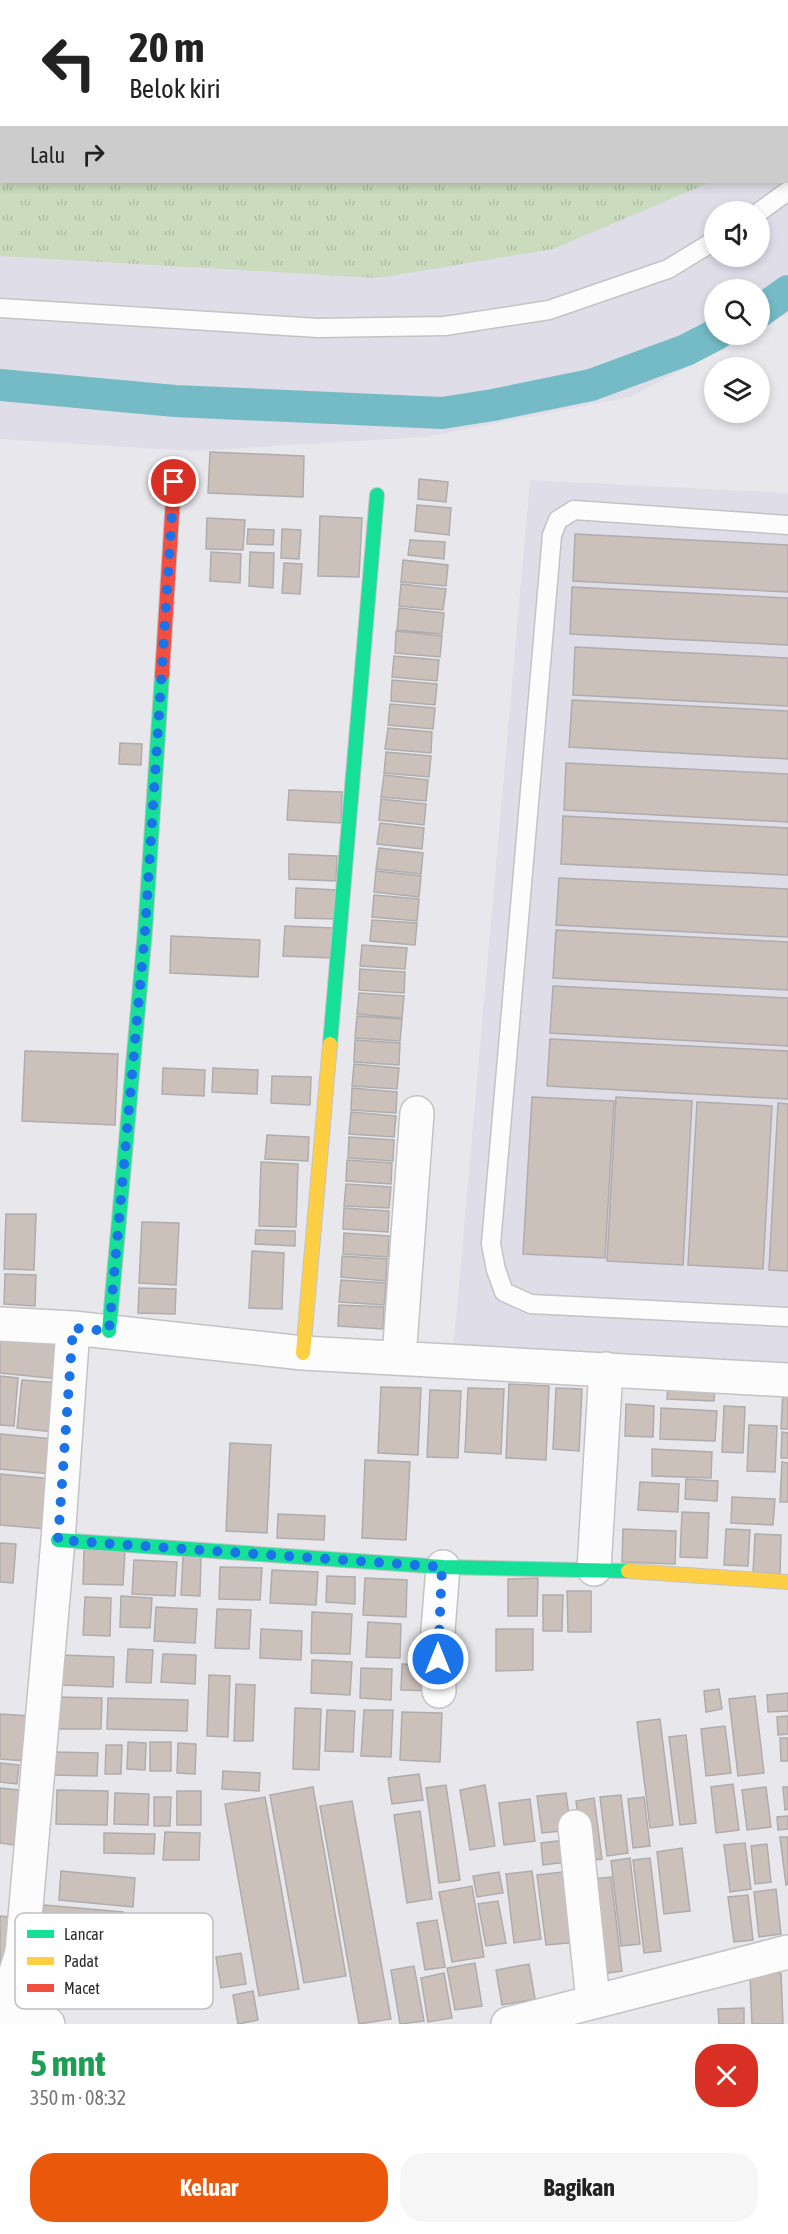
<!DOCTYPE html>
<html lang="id">
<head>
<meta charset="utf-8">
<style>
	body { margin:0; font-family:"Asap Condensed",sans-serif; background:#f6f6f6; color:#222; height:100vh; display:flex; flex-direction:column; font-size:22px; white-space:nowrap }
	* { box-sizing:border-box; margin:0 }
	p { font-size:20px; color:#767676 }
	.icon { flex:none; width:33px; height:33px; fill:none; stroke:currentColor; stroke-width:2; stroke-linecap:round; stroke-linejoin:round }
	.map { position:relative; height:2024px; overflow:hidden }
	.sheet { display:flex; flex-direction:column; background:#fff; flex:1 }
	.sheet>* { flex:none }
	.guide { position:absolute; left:0px; top:0px; width:789px; height:183px; box-shadow:0 3px 9px #0003; background:#fff; color:#222; overflow:hidden }
	.controls { position:absolute; left:704px; top:201px; display:grid; gap:12px }
	.controls a { display:grid; place-items:center; width:66px; height:66px; border-radius:50%; background:#fff; box-shadow:0 3px 9px #0003; font-size:30px }
	.pin { position:absolute; display:grid; place-items:center; width:51px; height:51px; color:#fff; margin:-26px; border:3px solid #fff; border-radius:50%; box-shadow:0 2px 6px #0007 }
	.me { position:absolute; width:66px; margin:-33px; rotate:0deg; stroke-linejoin:round; filter:drop-shadow(0 0 4px #0008) }
	.turn { display:flex; align-items:center; gap:21px; height:126px; padding:0 30px; font-size:27px }
	.turn .icon { width:78px; height:78px; stroke-width:2.5 }
	.turn b { display:block; font-size:42px; line-height:51px }
	.then { display:flex; align-items:center; height:57px; padding:0 30px; background:#0003; gap:12px; font-size:22px }
	.round { display:grid; place-items:center; flex:none; width:63px; height:63px; border-radius:24px; background:#f6f6f6 }
	.overview { display:flex; align-items:center; justify-content:space-between; height:102px; padding:0 30px }
	h1 { font-size:36px; font-weight:700; line-height:45px; color:#1e9e55 }
	.action { display:flex; gap:12px; margin-top:auto; padding:12px 30px }
	.action a { flex:1; height:69px; border-radius:24px; background:#ea580c; color:#fff; font-size:24px; font-weight:700; line-height:69px; text-align:center }
	.action a+a { background:#f6f6f6; color:#222 }
	.map>svg:first-child { display:block }
</style>
</head>
<body>
<div class="map">
<svg width="788" height="2024" viewBox="0 0 788 2024">
	<defs>
		<pattern id="grass-tufts" width="24" height="20" patternUnits="userSpaceOnUse" patternTransform="scale(1.5)"><rect width="24" height="20" fill="#cadcbd"/><path d="M3 7l-1-3M5 7V3M7 7l1-3M15 17l-1-3M17 17v-4M19 17l1-3" fill="none" stroke="#aebda3"/></pattern>
	</defs>
	<rect width="100%" height="100%" fill="#e8e8ec"/>
	<path fill="#dfdde8" fill-rule="evenodd" d="M0 0H788V314L759 329V290H714V334L749 335 630 397 426 437 191 451 0 439ZM2 2H788V182H2ZM714 212H759V256H714Z
		M530 480 788 493V1372L453 1352Z"/>
	<path fill="url(#grass-tufts)" d="M0 0H788V109V2H2V182H711L553 249 377 278 0 256Z"/>
	<g fill="none" stroke-linecap="round" stroke-linejoin="round">
		<path stroke="#74bbc5" stroke-width="32" d="M759 312 788 291
			M0 385 175 401 442 413 493 405 591 385 686 350 717 334"/>
	</g>
	<path fill="#ccc0ba" stroke="#aeacad" stroke-width="1.5" d="M210 452 304 456 303 497 208 493Z
		M419 479 448 482 446 502 418 499Z
		M417 505 451 508 449 535 415 531Z
		M320 516 362 518 359 577 318 576Z
		M207 518 245 520 243 550 206 549Z
		M248 529 274 530 273 545 247 544Z
		M282 529 301 530 299 559 281 558Z
		M575 534 788 545V592L573 581Z
		M410 540 445 542 444 559 408 555Z
		M211 552 241 554 240 583 210 581Z
		M250 552 274 553 273 588 249 586Z
		M403 560 448 565 446 586 401 582Z
		M284 563 302 564 300 594 282 593Z
		M401 584 446 589 443 610 399 606Z
		M572 587 788 598V645L570 634Z
		M399 608 444 613 442 634 397 630Z
		M396 631 442 636 440 657 395 653Z
		M575 647 788 658V706L573 695Z
		M394 656 439 660 437 681 392 677Z
		M392 680 437 684 435 705 391 701Z
		M572 700 788 711V759L569 747Z
		M390 704 435 708 433 729 388 725Z
		M388 728 432 732 431 753 385 749Z
		M120 743 142 744 141 765 119 764Z
		M386 752 431 756 429 777 384 773Z
		M566 763 788 774V822L564 810Z
		M384 775 428 780 426 801 381 797Z
		M289 790 342 792 341 823 287 820Z
		M381 799 426 804 424 825 379 820Z
		M563 816 788 828V875L561 864Z
		M380 823 424 828 422 849 377 844Z
		M379 848 423 853 421 874 376 869Z
		M289 854 337 856 336 881 289 879Z
		M376 871 421 876 419 897 374 892Z
		M559 878 788 889V937L556 925Z
		M296 888 337 890 336 919 295 918Z
		M374 895 419 899 417 921 372 917Z
		M372 920 417 923 415 945 370 941Z
		M285 926 333 928 332 958 283 956Z
		M556 930 788 942V990L553 978Z
		M171 936 260 940 258 977 170 973Z
		M362 945 407 948 405 969 360 966Z
		M360 969 405 972 404 993 359 990Z
		M553 986 788 998V1046L550 1033Z
		M359 993 404 996 402 1018 357 1014Z
		M357 1016 402 1019 400 1041 355 1038Z
		M550 1039 788 1051V1099L547 1086Z
		M355 1040 400 1043 399 1065 354 1062Z
		M25 1051 118 1054 115 1125 22 1121Z
		M354 1064 399 1068 397 1089 352 1086Z
		M163 1068 205 1070 204 1096 162 1094Z
		M213 1068 258 1070 257 1094 212 1092Z
		M272 1076 311 1077 310 1105 271 1103Z
		M352 1088 397 1092 396 1113 351 1110Z
		M532 1097 614 1101 605 1258 523 1254Z
		M616 1097 692 1101 683 1265 607 1261Z
		M697 1102 772 1106 763 1269 688 1265Z
		M778 1103 788 1104V1271L769 1270Z
		M351 1112 396 1116 394 1137 349 1134Z
		M267 1135 309 1137 308 1161 265 1159Z
		M349 1137 394 1140 393 1161 348 1158Z
		M347 1160 392 1163 391 1184 346 1181Z
		M261 1162 298 1164 296 1227 259 1226Z
		M346 1184 391 1187 389 1208 344 1206Z
		M344 1208 389 1211 388 1232 343 1229Z
		M6 1214H36L34 1270 4 1269Z
		M142 1222 179 1223 176 1285 139 1283Z
		M256 1230 295 1231V1246L255 1244Z
		M344 1233 389 1236 388 1257 343 1254Z
		M252 1251 284 1253 282 1309 249 1308Z
		M342 1256 387 1259 386 1281 341 1277Z
		M5 1274 36 1275 35 1306 4 1304Z
		M341 1280 386 1283 384 1305 339 1302Z
		M139 1288 176 1289 175 1314 138 1313Z
		M339 1305 384 1307 383 1329 338 1326Z
		M0 1339 62 1345 59 1379 0 1373Z
		M0 1376 18 1378 14 1426 0 1425Z
		M22 1380 59 1383 54 1432 17 1428Z
		M668 1383 715 1385 714 1401 667 1399Z
		M509 1384 549 1386 546 1460 506 1458Z
		M381 1387 421 1388 418 1455 378 1453Z
		M468 1388 504 1389 501 1454 465 1452Z
		M556 1388 582 1389 579 1451 553 1449Z
		M430 1390 461 1391 458 1458 427 1457Z
		M783 1390H788V1429H781Z
		M626 1404 654 1406 653 1437 625 1436Z
		M724 1406 745 1407 743 1453 722 1452Z
		M661 1408 717 1411 715 1441 660 1439Z
		M749 1425 777 1426 775 1472 747 1471Z
		M782 1432 788 1433V1458H781Z
		M0 1434 53 1439 50 1474 0 1469Z
		M230 1443 271 1445 267 1533 226 1531Z
		M652 1449 712 1452 711 1478 652 1476Z
		M365 1460 410 1462 406 1540 362 1538Z
		M782 1462 788 1463V1502H780Z
		M0 1474 52 1479 47 1529 0 1525Z
		M686 1479 718 1481 717 1501 685 1499Z
		M640 1482 679 1484 678 1512 638 1510Z
		M732 1497 775 1499 773 1525 731 1523Z
		M682 1512 709 1513 707 1558 680 1557Z
		M278 1514 325 1516 324 1540 277 1538Z
		M623 1529 676 1531 675 1564 622 1562Z
		M726 1529 750 1530 748 1566 724 1565Z
		M755 1534 781 1535 780 1574 753 1573Z
		M0 1543 16 1544 13 1583 0 1582Z
		M84 1549 125 1551 123 1585 83 1584Z
		M183 1556H201L200 1596 181 1595Z
		M134 1560 177 1562 175 1596 132 1594Z
		M220 1567 262 1568 260 1600 219 1599Z
		M272 1570 318 1572 316 1605 270 1603Z
		M327 1576 355 1577V1604L326 1602Z
		M365 1578 407 1580 406 1617 363 1615Z
		M538 1578 537 1616H508V1579Z
		M567 1591H591V1632H568Z
		M543 1595H563L562 1631H543Z
		M121 1596 152 1598 150 1628 120 1627Z
		M85 1597 111 1598 110 1636 83 1635Z
		M156 1607 197 1609 195 1643 154 1641Z
		M217 1609 251 1610 249 1649 215 1648Z
		M312 1612 352 1614 350 1654 311 1653Z
		M368 1622 401 1624 400 1658 366 1657Z
		M261 1629 302 1631 301 1660 260 1658Z
		M496 1629H533V1670L496 1671Z
		M128 1649 153 1650 151 1683 126 1682Z
		M163 1654 196 1655 195 1684 161 1682Z
		M63 1655 114 1657 113 1687 62 1685Z
		M312 1660 352 1662 350 1695 311 1693Z
		M402 1664 433 1666 432 1691 401 1690Z
		M361 1668 392 1669 391 1700 360 1698Z
		M209 1675 230 1676 228 1737 207 1736Z
		M236 1684 255 1685 253 1741H234Z
		M719 1689 722 1709 706 1712 704 1691Z
		M788 1693V1711L768 1712 767 1695Z
		M755 1696 764 1773 738 1776 729 1699Z
		M58 1697 102 1698 101 1729H57Z
		M108 1698 188 1700 187 1731 107 1729Z
		M295 1708 321 1709 319 1770 293 1769Z
		M327 1710 355 1711 353 1752 325 1751Z
		M364 1710H393L391 1757 361 1756Z
		M402 1712 442 1713 440 1762 400 1760Z
		M0 1714 29 1716 25 1761 0 1759Z
		M788 1716V1734L778 1735 777 1717Z
		M660 1719 673 1825 650 1828 637 1722Z
		M725 1726 731 1773 706 1776 701 1729Z
		M686 1735 696 1823 680 1825 669 1737Z
		M780 1738H788V1761H781Z
		M128 1742 146 1743 145 1770 127 1769Z
		M150 1742H171V1771H150Z
		M178 1743 196 1744 195 1774 177 1773Z
		M106 1745H122L121 1774H105Z
		M53 1752 98 1753 97 1776 52 1775Z
		M0 1763 19 1765 17 1784 0 1782Z
		M223 1771 260 1773 259 1791 222 1789Z
		M419 1774 423 1800 392 1804 388 1778Z
		M733 1784 739 1830 716 1833 711 1787Z
		M446 1785 460 1880 439 1883 426 1788Z
		M485 1785 495 1846 470 1850 460 1790Z
		M313 1787 346 1976 304 1983 270 1795Z
		M766 1787 771 1827 747 1830 742 1790Z
		M783 1787H788V1809L785 1810Z
		M0 1788 19 1790 14 1845 0 1843Z
		M57 1790 108 1791 107 1825 56 1824Z
		M177 1791H201V1825H177Z
		M115 1793 149 1794 148 1825 114 1824Z
		M566 1793 571 1830 542 1833 537 1796Z
		M621 1795 628 1853 607 1856 600 1797Z
		M154 1797H171L170 1826H154Z
		M265 1797 299 1989 259 1996 225 1804Z
		M644 1797 650 1846 633 1848 628 1799Z
		M594 1798 602 1859 583 1861 576 1801Z
		M530 1799 535 1841 504 1845 499 1803Z
		M352 1801 391 2019 359 2024 320 1806Z
		M420 1811 432 1899 407 1903 394 1815Z
		M788 1816V1829L778 1830 777 1817Z
		M165 1832 200 1833 199 1860H163Z
		M104 1833 155 1834 154 1854 104 1853Z
		M780 1837H788V1884L786 1885Z
		M573 1839 575 1861 543 1865 541 1843Z
		M745 1843 751 1889 730 1892 724 1845Z
		M767 1844 771 1882 755 1884 751 1846Z
		M682 1848 690 1911 664 1914 657 1852Z
		M630 1858 640 1944 621 1946 611 1861Z
		M650 1858 661 1951 644 1953 633 1860Z
		M61 1871 135 1878 133 1907 59 1900Z
		M532 1871 541 1939 514 1943 506 1874Z
		M571 1871 579 1942 546 1945 537 1875Z
		M499 1872 503 1893 477 1897 473 1876Z
		M611 1877 622 1971 593 1975 582 1880Z
		M472 1886 484 1957 452 1962 439 1892Z
		M776 1889 781 1934 759 1937 754 1892Z
		M748 1895 753 1940 734 1942 728 1897Z
		M498 1901 506 1943 486 1946 478 1904Z
		M44 1905 123 1912 121 1936 41 1928Z
		M0 1916 9 1917 4 1966 0 1965Z
		M437 1920 445 1967 425 1970 417 1923Z
		M241 1953 246 1984 221 1988 216 1957Z
		M475 1963 482 2006 455 2010 447 1968Z
		M529 1964 535 1999 502 2005 496 1970Z
		M414 1966 424 2021 400 2024 391 1970Z
		M444 1973 452 2018 428 2022 421 1978Z
		M781 1973 783 2024H752L750 1974Z
		M253 1991 258 2020 238 2024 233 1995Z
		M744 2008V2024H719L718 2009Z"/>
	<g fill="none" stroke-linecap="round" stroke-linejoin="round">
		<g stroke="#c3c3c6" stroke-width="21">
			<path id="lane" d="M651 2 652 0
				M0 143H2
				M759 212 788 191
				M0 308 318 328 445 326 549 310 668 269 714 241
				M788 525 574 510 558 520 552 535 491 1244 496 1270 504 1292 531 1304 788 1317"/>
		</g>
		<g stroke="#c3c3c6" stroke-width="36">
			<path id="street" d="M0 1324 73 1328 303 1353 788 1380
				M399 1358 417 1113
				M594 1569 606 1369
				M439 1691 437 1643 443 1567
				M575 1827 593 2001
				M0 2018 48 2024
				M2 2018 22 1952 58 1540 73 1328
				M508 2024 788 1952"/>
		</g>
		<g stroke="#c3c3c6" stroke-width="16">
			<path id="fast" d="M330 1044 377 495
				M109 1331 145 931 162 675
				M58 1540 443 1567 628 1571"/>
		</g>
		<g stroke="#c3c3c6" stroke-width="16">
			<path id="slow" d="M303 1353 330 1044
				M628 1571 788 1582"/>
		</g>
		<g stroke="#c3c3c6" stroke-width="16">
			<path id="jam" d="M162 675 174 482"/>
		</g>
		<use href="#lane" stroke="#fcfcfc" stroke-width="18"/>
		<use href="#street" stroke="#fcfcfc" stroke-width="33"/>
		<use href="#fast" stroke="#16e098" stroke-width="14"/>
		<use href="#slow" stroke="#ffcf43" stroke-width="14"/>
		<use href="#jam" stroke="#f24e42" stroke-width="14"/>
	</g>
	<g fill="none" stroke-linecap="round" stroke-linejoin="round">
		<path stroke="#1a73e8" stroke-width="10" stroke-dasharray="0 18" d="M174 482 145 931 109 1331 73 1328 58 1540 442 1567 438 1659"/>
	</g>
	<rect x="15" y="1913" width="198" height="96" rx="9" fill="#fff" stroke="#bfbfc0" stroke-width="1.5"/>
	<rect x="27" y="1930" width="27" height="8" fill="#16e098"/>
	<rect x="27" y="1957" width="27" height="8" fill="#ffcf43"/>
	<rect x="27" y="1984" width="27" height="8" fill="#f24e42"/>
	<g font-size="16" fill="#2a292c">
		<text x="64" y="1940">Lancar</text>
		<text x="64" y="1967">Padat</text>
		<text x="64" y="1994">Macet</text>
	</g>
</svg>
<div class="controls">
<a><svg class="icon" aria-label="sound" viewBox="0 0 24 24"><path d="M4 9h4l5-4v14l-5-4H4zM17 9q2 3 0 6"/></svg></a>
<a><svg class="icon" aria-label="search" viewBox="0 0 24 24"><circle cx="10" cy="10" r="6"/><path d="M15 15l6 6"/></svg></a>
<a><svg class="icon" aria-label="layers" viewBox="0 0 24 24"><path d="M12 4l9 5-9 5-9-5zM3 14l9 5 9-5"/></svg></a>
</div>
<div class="pin" style="left:174px;top:482px;background:#d93025"><svg class="icon" aria-label="arrive" viewBox="0 0 24 24"><path d="M6 21V4h12l-3 4 3 4H6"/></svg></div>
<svg class="me" style="left:438px;top:1659px" viewBox="-20 -20 40 40"><circle r="17" fill="#1a73e8" stroke="#fff" stroke-width="3"/><path d="M0-11L8 9 0 5-8 9z" fill="#fff"/></svg>
<div class="guide">
<div class="turn"><svg class="icon" aria-label="left" viewBox="0 0 24 24"><path d="M17 20v-9H6M10 6l-5 5 5 5"/></svg><div><b>20 m</b>Belok kiri</div></div>
<div class="then">Lalu<svg class="icon" aria-label="right" viewBox="0 0 24 24"><path d="M7 20v-9h11M14 6l5 5-5 5"/></svg></div>
</div>
</div>
<section class="sheet">
<div class="overview"><div><h1>5 mnt</h1><p>350 m · 08:32</p></div><a class="round" style="background:#d93025;color:#fff"><svg class="icon" aria-label="close" viewBox="0 0 24 24"><path d="M6 6l12 12M18 6L6 18"/></svg></a></div>
<div class="action"><a>Keluar</a><a>Bagikan</a></div>
</section>
</body>
</html>
